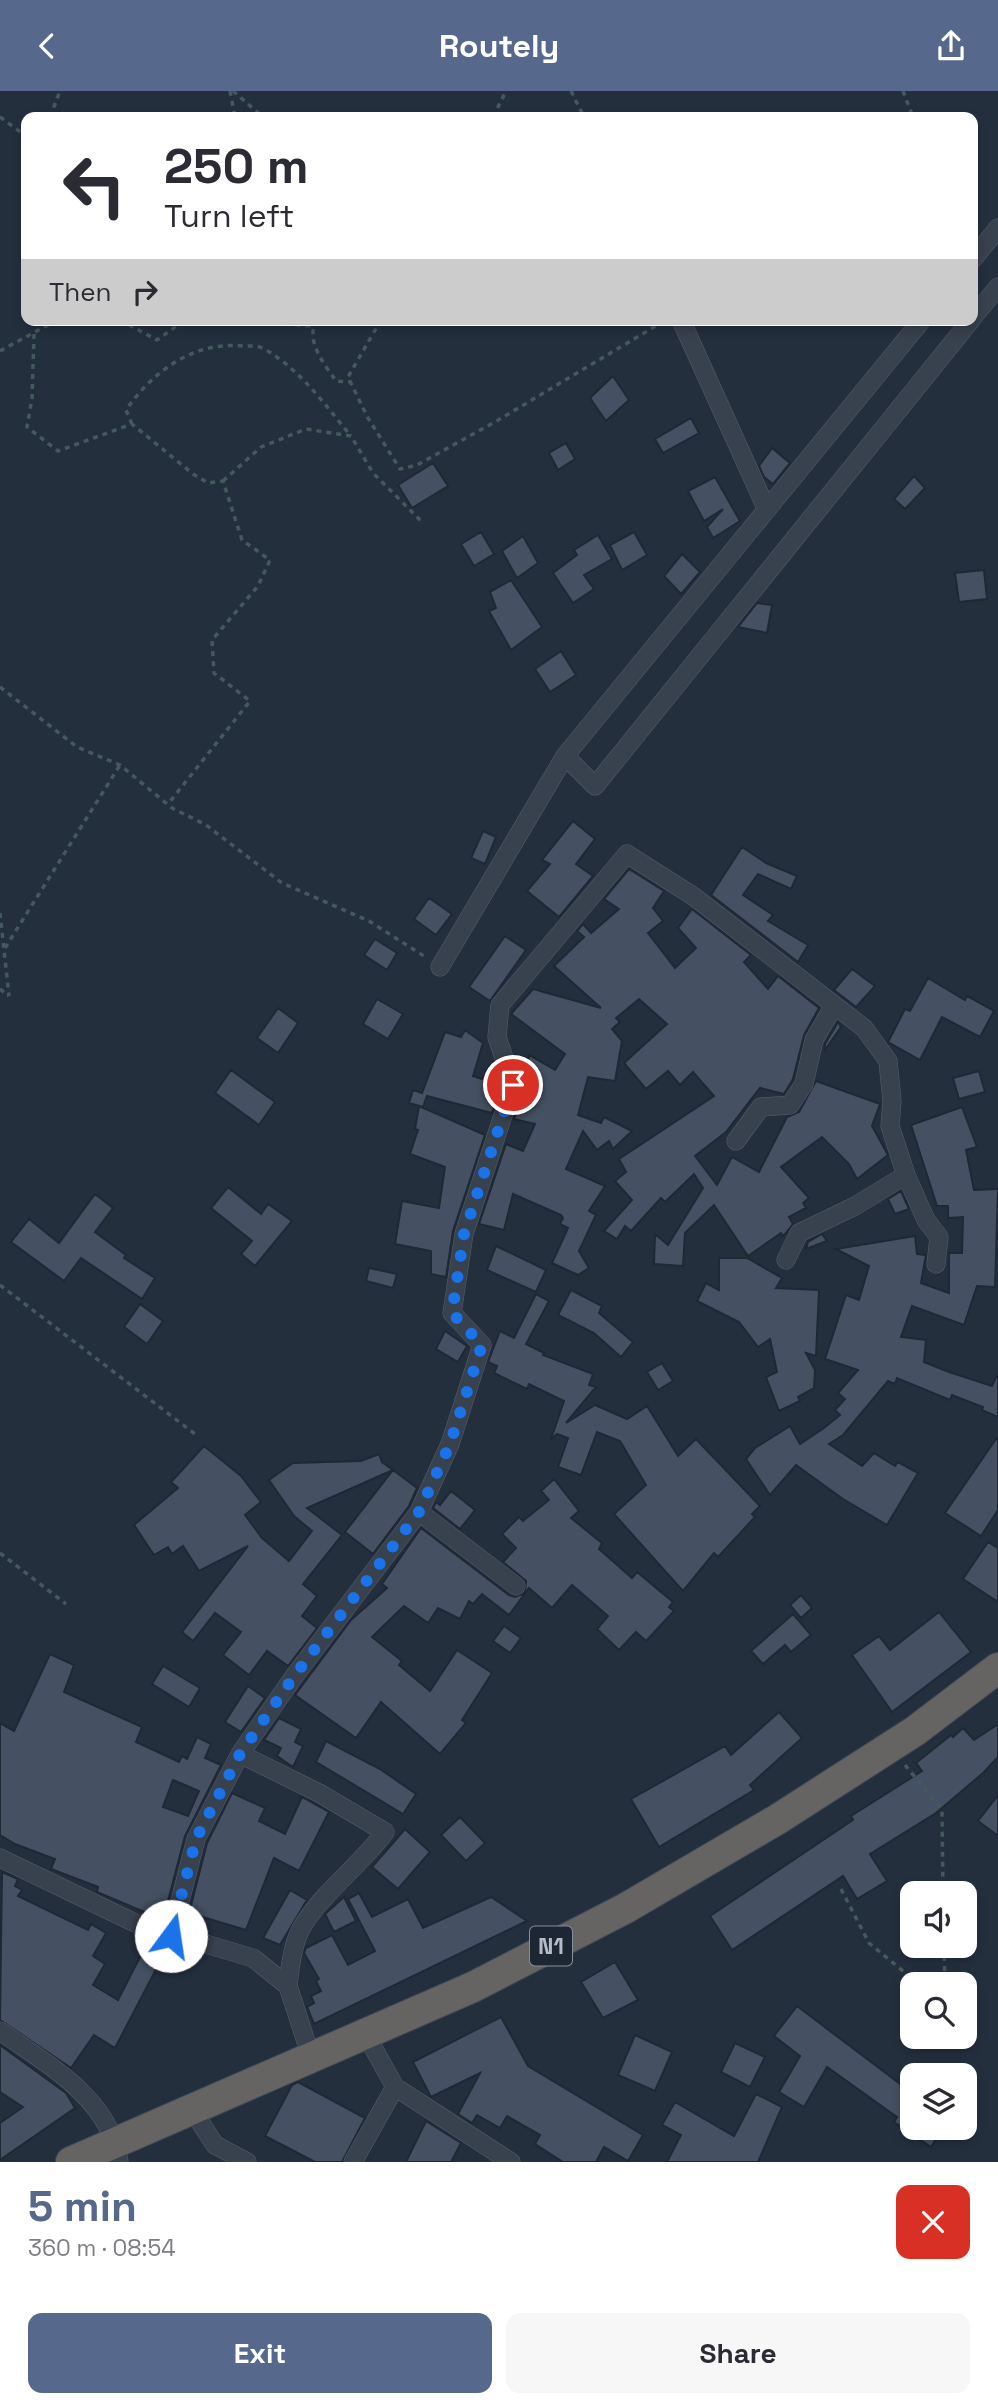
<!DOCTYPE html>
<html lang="en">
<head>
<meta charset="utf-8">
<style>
	body { margin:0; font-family:"Space Grotesk",sans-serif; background:#f7f7f7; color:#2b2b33; height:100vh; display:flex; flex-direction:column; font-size:26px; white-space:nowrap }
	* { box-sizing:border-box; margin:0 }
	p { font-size:23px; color:#7c7c81 }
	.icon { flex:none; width:38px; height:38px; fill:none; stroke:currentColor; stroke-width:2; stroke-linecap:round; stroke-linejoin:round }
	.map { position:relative; height:2071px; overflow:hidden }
	.drawer { display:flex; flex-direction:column; background:#fff; flex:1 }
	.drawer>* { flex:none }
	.guide { position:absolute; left:21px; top:21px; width:957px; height:214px; border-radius:14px; box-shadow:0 4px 10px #0003; background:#fff; color:#2b2b33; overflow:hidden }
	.tools { position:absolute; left:900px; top:1790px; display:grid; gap:14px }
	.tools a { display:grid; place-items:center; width:77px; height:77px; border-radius:14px; background:#fff; box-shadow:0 4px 10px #0003; font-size:35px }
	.pin { position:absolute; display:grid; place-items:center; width:60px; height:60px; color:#fff; margin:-30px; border:4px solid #fff; border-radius:50%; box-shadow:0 2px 7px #0007 }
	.me { position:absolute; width:77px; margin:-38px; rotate:14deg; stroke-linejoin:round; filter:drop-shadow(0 0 5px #0008) }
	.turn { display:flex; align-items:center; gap:24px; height:147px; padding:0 28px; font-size:32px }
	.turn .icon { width:91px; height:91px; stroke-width:2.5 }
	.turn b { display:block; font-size:49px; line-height:60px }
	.then { display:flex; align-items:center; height:66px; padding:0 28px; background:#0003; gap:14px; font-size:26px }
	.round { display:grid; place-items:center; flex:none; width:74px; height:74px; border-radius:14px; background:#f7f7f7 }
	.overview { display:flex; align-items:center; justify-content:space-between; height:119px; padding:0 28px }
	h1 { font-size:42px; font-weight:800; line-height:52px; color:#56698c }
	.action { display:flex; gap:14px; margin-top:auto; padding:14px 28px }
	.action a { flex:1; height:80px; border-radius:14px; background:#56698c; color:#fff; font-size:28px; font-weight:800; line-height:80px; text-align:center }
	.action a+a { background:#f7f7f7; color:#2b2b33 }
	header { display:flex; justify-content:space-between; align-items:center; height:91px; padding:0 28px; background:#56698c; color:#fff; font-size:32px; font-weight:800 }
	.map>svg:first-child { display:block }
</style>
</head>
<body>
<header><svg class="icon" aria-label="back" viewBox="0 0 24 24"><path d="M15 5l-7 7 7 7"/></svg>Routely<svg class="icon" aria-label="share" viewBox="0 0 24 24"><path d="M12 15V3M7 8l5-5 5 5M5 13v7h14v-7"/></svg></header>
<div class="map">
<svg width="998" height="2071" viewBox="0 0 998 2071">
	<rect width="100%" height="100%" fill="#242f3e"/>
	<path fill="#455162" stroke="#1f2835" stroke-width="2" fill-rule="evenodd" d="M613 285 629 309 606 330 590 307Z
		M691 327 699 342 663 362 655 348Z
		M566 352 575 368 558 379 549 362Z
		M772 357 790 372 773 393 764 386 759 375Z
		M433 372 448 395 412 417 398 394Z
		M914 385 925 397 905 418 894 408Z
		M715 386 740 430 713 447 707 436 723 418 704 430 688 400Z
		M481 441 494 463 474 475 461 453Z
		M634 441 647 464 622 479 610 454Z
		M598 444 612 468 584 484 594 498 573 512 553 482 577 464 574 459Z
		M523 445 538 472 517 487 502 460Z
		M682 463 700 481 681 503 664 485Z
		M984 479 987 508 959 511 955 482Z
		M511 489 542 536 511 559 489 520 496 517 490 501Z
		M757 512 772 514 767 542 738 536Z
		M561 560 576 584 550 601 535 578Z
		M573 730 595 748 576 773 593 785 559 826 527 800 550 773 542 769Z
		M483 740 496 746 485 773 471 767Z
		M742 756 766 772 797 785 791 798 758 783 743 804 773 824 768 830 808 854 798 871 711 804Z
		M629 778 664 800 653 817 663 830 648 842 675 877 696 857 678 837 692 818 751 864 744 871 768 898 778 885 819 917 804 944 793 988 784 1003 760 997 726 1041 695 1065 717 1094 732 1066 759 1081 787 1026 799 1021 816 990 880 1013 872 1035 888 1064 857 1088 849 1073 822 1046 781 1076 809 1107 803 1112 806 1117 789 1126 793 1133 786 1142 782 1145 781 1142 748 1165 714 1114 685 1142 683 1175 654 1173 655 1143 668 1154 703 1097 694 1083 665 1111 661 1107 631 1140 625 1135 617 1148 604 1140 632 1109 615 1090 626 1081 619 1068 714 1005 693 981 680 994 668 980 646 998 624 972 667 933 639 908 616 927 620 931 612 938 622 950 615 990 588 986 578 1024 601 1032 604 1026 632 1040 613 1058 609 1050 597 1059 583 1040 566 1078 605 1095 589 1120 596 1124 579 1160 589 1177 578 1184 552 1172 568 1137 560 1133 563 1127 561 1124 513 1103 504 1139 479 1133 506 1053 523 1060 535 1033 514 1028 524 998 523 987 527 985 529 964 555 979 565 963 511 923 533 898 601 917 554 875 584 846 577 840 583 833 591 842 619 818 604 808Z
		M429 807 452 823 436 844 414 828Z
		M505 845 526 859 490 910 469 896Z
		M375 848 397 862 387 879 364 864Z
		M852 878 875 895 856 916 834 899Z
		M928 887 965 909 967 905 994 920 980 946 942 926 920 969 888 951 905 918 910 920Z
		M377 908 403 923 388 948 363 933Z
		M278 917 298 932 278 962 257 947Z
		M838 931 841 936 825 959V953Z
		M465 939 483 952 473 985 501 994 492 1022 427 1005 423 1016 409 1012 413 999 422 1002 445 941 461 946Z
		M231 979 275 1011 259 1034 215 1002Z
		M979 980 985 1001 959 1008 953 987Z
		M419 1015 485 1044 453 1140 446 1186 431 1183V1160L395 1153 402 1110 439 1117 445 1076 410 1063 418 1039 415 1038Z
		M962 1016 977 1056 966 1059 974 1099 998 1098 995 1196 977 1195 964 1234 912 1215 901 1246 926 1249 924 1271 949 1281 992 1295 998 1282V1326L982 1319 983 1316 952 1304 950 1309 897 1287 895 1293 888 1290 843 1344 829 1353 862 1375 874 1362 895 1375 898 1371 918 1382 887 1434 843 1408 796 1374 770 1404 746 1368 755 1357 790 1335 800 1353 824 1337 840 1324 835 1319 845 1308 838 1302 858 1279 825 1268 846 1204 859 1209 869 1175 836 1158 915 1145 917 1163 926 1164 921 1192 949 1202V1162H962L963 1126 948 1127V1115H937L911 1034Z
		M228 1096 261 1123 268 1113 292 1130 255 1175 241 1163 252 1150 211 1117Z
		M901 1100 909 1118 895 1123 888 1108Z
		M95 1103 113 1117 95 1141 126 1164 124 1167 155 1187 142 1208 81 1167 64 1190 11 1151 29 1128 59 1152Z
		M822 1143 827 1150 806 1158 808 1151Z
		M496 1155 546 1179 536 1201 487 1179Z
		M719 1167H747L782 1187 776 1197 819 1199 816 1265 806 1262 815 1279 814 1297 798 1306 800 1310 779 1320 766 1286 777 1281 770 1248 758 1256 739 1231 697 1210 706 1192 719 1199Z
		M369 1177 397 1183 393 1197 366 1190Z
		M571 1199 602 1215 599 1222 633 1251 621 1266 594 1242 558 1224Z
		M536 1203 549 1210 526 1253 544 1262 543 1264 593 1283 589 1294 596 1296 566 1332 595 1314 627 1328 647 1315 678 1365 696 1348 760 1415 752 1423 755 1426 718 1466 714 1462 683 1500 614 1423 646 1394 620 1350 597 1341 581 1384 558 1376 568 1347 557 1343 551 1348 564 1310 529 1293 527 1298 494 1282 497 1275 488 1271 500 1240 514 1247Z
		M140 1213 163 1230 147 1253 124 1236Z
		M445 1240 467 1255 458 1271 436 1258Z
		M662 1272 673 1290 658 1299 647 1281Z
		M998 1345V1419L981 1445 945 1422Z
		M204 1355 241 1385 261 1411 245 1424 262 1447 289 1470 312 1440 294 1425 269 1389 293 1372 361 1370 379 1363 382 1371 393 1379 307 1417 342 1444 303 1493 317 1505 302 1525 317 1537 288 1575 267 1560 249 1584 223 1564 241 1541 215 1522 193 1550 182 1541 248 1455 199 1480 183 1455 172 1463 168 1456 154 1464 134 1434 178 1397 171 1391Z
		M393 1379 417 1397 409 1415 373 1463 345 1441Z
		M554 1388 579 1420 571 1427 602 1452 599 1458 632 1487 637 1481 673 1511 669 1516 674 1520 646 1550 636 1541 619 1559 597 1538 608 1525 572 1494 552 1517 529 1497 509 1524 482 1503 473 1513 469 1510 460 1528 438 1517 428 1532 404 1515 372 1546 402 1570 399 1574 430 1600 457 1559 492 1582 462 1629 466 1632 440 1663 381 1611 356 1647 295 1604 351 1529 387 1497 382 1493 421 1437 509 1504 515 1506 525 1502 526 1490 503 1471 516 1457 502 1443 519 1426 523 1430 549 1409 541 1400Z
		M451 1400 475 1419 460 1438 433 1417 436 1411 440 1414Z
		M988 1451 998 1457V1511L963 1488Z
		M801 1504 812 1517 801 1527 790 1514Z
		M939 1521 971 1561 892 1621 852 1564 879 1545 890 1559Z
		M793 1523 811 1544 791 1561 785 1554 763 1573 751 1560Z
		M504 1535 521 1547 510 1562 493 1550Z
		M50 1563 74 1574 64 1601 142 1636 136 1651 179 1671 182 1665 187 1668 197 1646 211 1653 205 1667 221 1674 185 1745 163 1829 97 1801 98 1796 51 1778 55 1768 15 1753 0 1744V1632L14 1640ZM173 1689 199 1700 188 1725 163 1716Z
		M163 1575 200 1597 189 1616 152 1593Z
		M248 1595 265 1607 241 1641 225 1631Z
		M779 1621 802 1647 750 1694 754 1699 659 1756 631 1708 725 1655 731 1664Z
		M279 1627 301 1638 295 1651 303 1655 293 1676 277 1665 281 1657 264 1649Z
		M998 1633V1666L983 1682 936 1722 870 1763 887 1790 857 1808 843 1785 732 1859 710 1825 853 1729 851 1725 922 1680 916 1672 951 1644 953 1646 963 1637 974 1649Z
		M326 1650 380 1678 416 1703 403 1723 316 1671Z
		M232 1702 265 1717 259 1730 285 1743 302 1706 329 1721 299 1780 274 1767 246 1839 189 1822 207 1752Z
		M998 1704V1745L978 1730Z
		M460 1726 485 1752 466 1770 441 1744Z
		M405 1738 430 1761 398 1798 372 1776Z
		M2 1781 18 1788 15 1795 22 1799 18 1805 88 1839 91 1833 106 1842 93 1865 105 1873 93 1894 118 1909 144 1858 162 1867 115 1957 94 1944 71 1977 0 1929Z
		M290 1799 307 1809 280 1854 263 1847Z
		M359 1802 372 1826 408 1808 423 1837 491 1806 527 1830 314 1933 307 1916 314 1912 311 1905 321 1900 316 1890 319 1888 304 1862 306 1857 332 1844 348 1874 375 1860 348 1808Z
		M344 1806 356 1830 334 1841 325 1823Z
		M615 1871 638 1909 603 1927 581 1891Z
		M797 1915 912 2002V2037H943L931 2056 894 2031 897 2026 827 1976 804 2016 779 2001 800 1965 774 1945Z
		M501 1926 528 1975 643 2044 628 2070 604 2056 596 2071H563L535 2053 540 2044 507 2025 500 2037 477 2024 472 2032 458 2023 480 1982 431 2006 413 1971Z
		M635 1944 672 1961 655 2000 618 1984Z
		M735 1952 765 1966 750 1996 721 1981Z
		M0 1954 66 2002 75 2017 0 2069V2032L23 2016 0 2001Z
		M298 1991 365 2027 342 2071H315L265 2045 292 1994Z
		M756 2003 782 2016 758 2071H667L681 2044 662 2034 675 2011 734 2045Z
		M426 2030 461 2052 451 2071H406Z"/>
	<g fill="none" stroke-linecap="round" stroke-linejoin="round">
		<g stroke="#565f6c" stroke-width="19">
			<path id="minor" d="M973 168 998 137
				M973 226 998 196
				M681 229 767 419
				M565 665 595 695 971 229
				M440 876 565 665 922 229
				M736 1050 761 1016 790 1014 804 993 814 949 833 916
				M786 1169 799 1142 855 1115 906 1084
				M419 1421 450 1353 482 1254 452 1222 464 1143 513 994 497 946 500 914 627 763 693 805 864 937 888 970 892 1010 890 1035 906 1084 926 1129 939 1146 936 1173
				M240 1663 319 1702 385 1741C361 1773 327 1798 305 1831 293 1848 290 1875 288 1895
				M0 1767 135 1832 253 1867 288 1895 311 1966
				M171 1845 196 1748 240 1663 295 1584 419 1421 516 1495
				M0 1940C48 1974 111 2008 119 2071
				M365 1942 395 1996 511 2071
				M191 2017 215 2054 247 2071
				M353 2071 395 1996"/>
		</g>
		<g stroke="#434c59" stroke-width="32">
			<path id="trunk" d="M71 2071 473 1896 626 1817 778 1728 915 1640 998 1577"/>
		</g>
		<path stroke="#44595c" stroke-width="3.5" stroke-dasharray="5 5" stroke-linecap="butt" d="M230 0 235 26
			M233 0 263 26
			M571 0 584 26
			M903 0 913 26
			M0 26 26 45
			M50 26 60 0
			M493 26 506 0
			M26 93V104
			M120 229 157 249 185 229
			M277 229 281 233 314 235
			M317 229C304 249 325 274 336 290L351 291
			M381 229 348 286 368 327 400 378 417 374 495 331 664 230
			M34 243 32 307 27 336 58 360 132 333 193 383 208 392 223 390 242 449 270 469 258 495 212 549 214 582 250 610 168 713
			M0 260 57 229
			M132 333 126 319C153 280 194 250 243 255 250 255 258 254 264 258 300 278 325 314 351 345
			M223 390 261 356 306 338 351 345 373 382 421 430
			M0 596 77 656 120 674 172 717 206 734 282 792 369 830 427 867
			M0 822 9 905
			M5 857 120 674
			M0 898 9 905
			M0 1194 195 1343
			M0 1462 66 1513
			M905 1674 942 1719 943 1802
			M841 1798 869 1852 920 1894
			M944 1855 945 1894"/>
		<use href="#minor" stroke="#38414e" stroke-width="18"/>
		<use href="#trunk" stroke="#656462" stroke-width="30"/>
	</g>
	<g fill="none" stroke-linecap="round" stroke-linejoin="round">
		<path stroke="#1a73e8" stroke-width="12" stroke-dasharray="0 21.6" d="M171 1845 196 1748 240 1663 295 1584 419 1421 450 1353 482 1254 452 1222 464 1143 513 994"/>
	</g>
	<g text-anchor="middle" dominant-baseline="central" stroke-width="7" stroke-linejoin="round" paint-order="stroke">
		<rect fill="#1d2633" stroke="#878f9c" stroke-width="2" x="530" y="1835.5" width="42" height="39" rx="5"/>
		<g font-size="23" font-weight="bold" fill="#b4bcc9">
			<text x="551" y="1855">N1</text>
		</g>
	</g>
</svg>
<div class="tools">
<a><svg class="icon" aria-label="sound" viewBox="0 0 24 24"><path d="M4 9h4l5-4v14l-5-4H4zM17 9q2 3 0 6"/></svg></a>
<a><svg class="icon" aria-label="search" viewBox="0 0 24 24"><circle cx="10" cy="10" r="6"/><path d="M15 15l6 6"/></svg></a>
<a><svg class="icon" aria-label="layers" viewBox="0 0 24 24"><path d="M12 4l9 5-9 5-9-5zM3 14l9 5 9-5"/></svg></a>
</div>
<div class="pin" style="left:513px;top:994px;background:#d93025"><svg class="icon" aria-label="arrive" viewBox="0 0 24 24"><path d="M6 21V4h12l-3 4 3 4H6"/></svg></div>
<svg class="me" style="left:171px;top:1845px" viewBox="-20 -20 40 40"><circle r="19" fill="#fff"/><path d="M0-13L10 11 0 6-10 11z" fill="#1a73e8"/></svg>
<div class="guide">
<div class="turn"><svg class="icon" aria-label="left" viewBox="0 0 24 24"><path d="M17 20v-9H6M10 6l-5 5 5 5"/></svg><div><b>250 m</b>Turn left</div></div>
<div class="then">Then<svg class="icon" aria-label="right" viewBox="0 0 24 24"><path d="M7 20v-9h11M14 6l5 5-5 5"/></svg></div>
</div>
</div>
<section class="drawer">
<div class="overview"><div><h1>5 min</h1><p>360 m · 08:54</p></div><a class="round" style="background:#d93025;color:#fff"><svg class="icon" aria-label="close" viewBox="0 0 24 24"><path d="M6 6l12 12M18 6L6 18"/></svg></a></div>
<div class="action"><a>Exit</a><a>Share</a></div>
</section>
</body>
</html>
